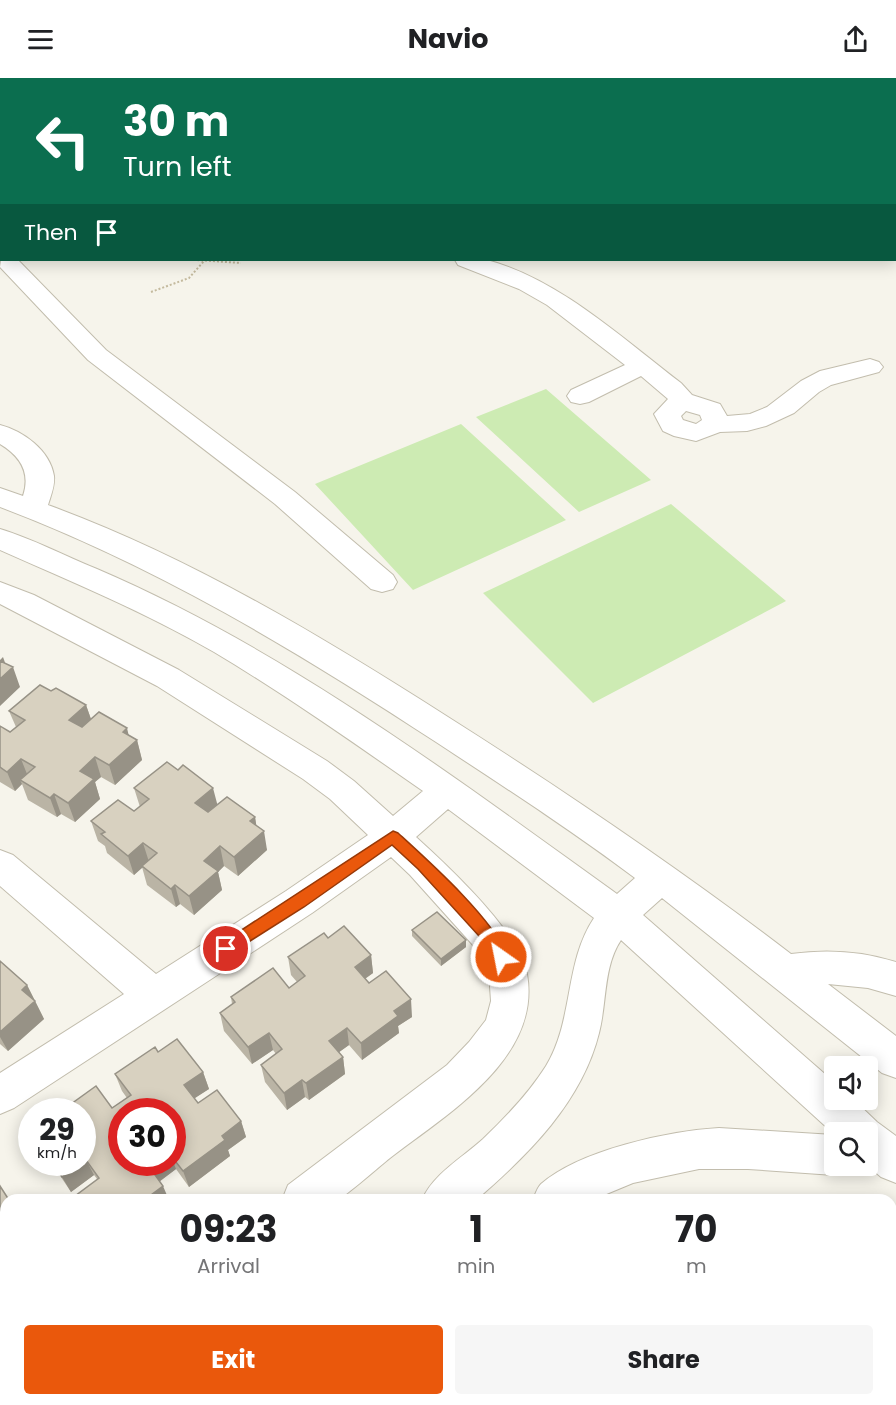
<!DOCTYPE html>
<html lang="en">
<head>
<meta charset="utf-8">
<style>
	body { margin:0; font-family:Poppins,sans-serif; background:#f6f6f6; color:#202124; height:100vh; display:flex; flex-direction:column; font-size:22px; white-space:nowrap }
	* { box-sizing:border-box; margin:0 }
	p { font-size:20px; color:#757577 }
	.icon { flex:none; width:33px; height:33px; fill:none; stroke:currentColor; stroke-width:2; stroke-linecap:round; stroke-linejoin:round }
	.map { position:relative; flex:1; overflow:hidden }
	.side { position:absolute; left:0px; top:1116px; width:897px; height:212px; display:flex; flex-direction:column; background:#fff; border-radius:18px 18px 0 0; box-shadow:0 3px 15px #0003 }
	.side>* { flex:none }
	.guide { position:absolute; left:0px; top:0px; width:897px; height:183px; box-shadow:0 3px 15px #0003; background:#0b6e4f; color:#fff; overflow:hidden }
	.fabs { position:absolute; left:824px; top:978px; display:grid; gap:12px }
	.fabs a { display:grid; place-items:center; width:54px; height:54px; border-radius:6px; background:#fff; box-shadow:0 3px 15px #0003; font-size:30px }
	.speed { position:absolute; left:18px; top:1020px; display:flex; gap:12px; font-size:30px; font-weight:700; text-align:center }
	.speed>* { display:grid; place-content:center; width:78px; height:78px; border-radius:50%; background:#fff; box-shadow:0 3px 15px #0003; line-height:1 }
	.speed small { font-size:15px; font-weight:400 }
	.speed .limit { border:9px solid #d22; background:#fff; color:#111 }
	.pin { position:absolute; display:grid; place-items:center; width:51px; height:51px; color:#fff; margin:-26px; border:3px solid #fff; border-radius:50%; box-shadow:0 2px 6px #0007 }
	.me { position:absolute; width:66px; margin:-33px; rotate:327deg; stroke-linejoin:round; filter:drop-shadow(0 0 4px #0008) }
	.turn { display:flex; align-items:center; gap:21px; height:126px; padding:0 24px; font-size:27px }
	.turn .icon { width:78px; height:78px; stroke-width:2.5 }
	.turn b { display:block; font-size:42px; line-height:51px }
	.then { display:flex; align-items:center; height:57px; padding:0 24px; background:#0003; gap:12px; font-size:22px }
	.eta { display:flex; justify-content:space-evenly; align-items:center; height:102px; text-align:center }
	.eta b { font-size:36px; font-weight:700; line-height:42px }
	.cta { display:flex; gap:12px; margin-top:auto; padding:12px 24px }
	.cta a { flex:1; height:69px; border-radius:6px; background:#ea580c; color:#fff; font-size:24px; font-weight:700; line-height:69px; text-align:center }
	.cta a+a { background:#f6f6f6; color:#202124 }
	header { display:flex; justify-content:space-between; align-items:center; height:78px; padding:0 24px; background:#fff; font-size:27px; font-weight:700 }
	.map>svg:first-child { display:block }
</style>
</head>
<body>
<header><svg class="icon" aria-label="menu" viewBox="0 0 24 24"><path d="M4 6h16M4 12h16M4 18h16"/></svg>Navio<svg class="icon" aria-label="share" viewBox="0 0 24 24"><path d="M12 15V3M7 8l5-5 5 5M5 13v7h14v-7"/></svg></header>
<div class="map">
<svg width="896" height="1327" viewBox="0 0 896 1327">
	<rect width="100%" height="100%" fill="#f6f4eb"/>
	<path fill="#cdebb3" d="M546 311 651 402 579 434 476 339Z
		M461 346 566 442 413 512 315 406Z
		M671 426 786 523 593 625 483 515Z"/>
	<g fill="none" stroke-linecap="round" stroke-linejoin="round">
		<g stroke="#c2bdad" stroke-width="2">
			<path id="minor" d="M0 0 9 2H2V11Z
				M100 0H120V2H101Z
				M161 0H212L160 2Z
				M304 0H324V2H305Z
				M557 0H577L578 2H558Z
				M721 0H745L720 2Z
				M872 0H893L871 2Z
				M0 47H2V64H0Z
				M0 84H2L0 97Z
				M2 176V182H18L106 272 295 414 393 497 397 504 393 511 382 514 371 511 275 426 88 282 0 189Z
				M455 182C465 182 477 180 487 182 559 201 623 261 681 305L692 317 720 326 727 338 750 336 767 329 801 303 820 293 870 281 879 284 883 289 879 294 831 307 819 314 794 335 766 348 747 353 720 354 696 363 674 358 663 353 654 336 668 321 641 298 589 324 580 326 571 324 567 318 571 312 625 287 547 227 519 211 458 187ZM686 333 700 337 702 342 696 346 683 342 681 338Z
				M0 347C23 353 50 372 54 398 55 408 51 417 48 427 190 479 321 558 448 639 566 714 680 791 791 876 827 871 861 873 896 884V918L868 910 828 906 896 958V1000L882 995 662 820 643 837 834 1004V1022H854L877 1044 896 1058V1105L881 1099 867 1087V1054H834V1056L621 862C603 889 607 925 599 955 582 1024 528 1077 476 1122H422C433 1096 462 1080 483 1061 506 1039 529 1015 546 988 574 942 564 885 594 840L448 731 416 759C448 788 520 855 527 896 542 980 447 1036 390 1080 381 1087 345 1119 337 1122 327 1125 294 1122 282 1122L288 1107 447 987 469 964 486 942 491 923 489 894 481 876 410 797 391 779 312 835 14 1030 0 1036V995L124 916 0 808V772L13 777 156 896 286 813 368 757 330 721 303 701 157 608 0 526V504L34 517 179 592 327 683 354 703 393 738 423 713C354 665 286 617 214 574 145 534 72 504 0 472V451C33 461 65 478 97 491 286 572 451 697 617 816L635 800C571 752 503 708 436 664 297 573 156 488 0 429V410L23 418C31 394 20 378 0 366Z
				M719 1050 834 1057V1088H850L849 1091 834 1097 748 1091H699L633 1105 592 1122H533C535 1117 537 1110 541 1106 580 1072 668 1053 719 1050Z
				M891 1267 896 1269V1319L891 1317Z
				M16 1322H67L65 1327H14Z
				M165 1322H216L214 1327H163Z
				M285 1322H335L333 1327H283Z
				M435 1322H486L484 1327H433Z"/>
		</g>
		<path stroke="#c4ba9e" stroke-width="2" stroke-dasharray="2 2" stroke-linecap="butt" d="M197 182 241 185
			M151 214 189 200 205 182"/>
		<use href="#minor" fill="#fff" fill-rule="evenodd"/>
	</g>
	<path fill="#bab4a5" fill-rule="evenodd" d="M51 613 86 627 91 641 129 657 137 662 142 682 115 707 101 699 95 704 100 721 75 744 61 736 57 739 28 722 22 706 15 713 0 704V648L10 654 16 649 9 633Z
		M134 710 217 726 255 739 256 747 267 772 238 798 224 788 218 794 222 812 194 837 180 826 176 829 147 807 142 789 134 797 107 775 105 768 98 763 91 743 134 733 140 729Z
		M412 852 466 862V869L441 888 412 858Z
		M328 860 371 877 373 895 365 901 369 905 412 939 398 948 399 955 362 982 349 967 339 974 343 979 345 996 309 1022 305 1019 287 1032 265 1004 261 987 276 976 273 972 252 986 224 953 220 935 232 926 231 919 289 910 297 904 291 897 288 879Z
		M0 883 27 907 44 941 8 973 0 966Z
		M158 974 203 994 209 1011 194 1020 198 1025 241 1043 246 1059 228 1072 230 1078 189 1109 176 1091 159 1104 97 1101 94 1097 71 1114 51 1084H82L112 1030 127 1020 122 1013 115 996ZM172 1034V1084H122Z
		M648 1322H744L739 1327H653Z"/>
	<path fill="#979286" d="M3 579 8 593 13 589 20 609 0 628V582Z
		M86 627 93 647 76 662 69 642Z
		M127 650 131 667 137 662 142 682 115 707 109 687 123 654Z
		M95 679 101 699 95 704 100 721 75 744 68 725 80 693Z
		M21 681 29 701 20 702 22 706 15 713 7 694Z
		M213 710 218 729 199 745 195 725Z
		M54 716 61 736 57 739 50 720Z
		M255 739 258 758 264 753 267 772 238 798 234 779 250 743Z
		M143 765 149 784 134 797 128 778Z
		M220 768 224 788 218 794 222 812 194 837 189 818 204 783Z
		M175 807 180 826 176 829 171 811Z
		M466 862V869L441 888V881Z
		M371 877 373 895 356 907 355 889Z
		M27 907 44 941 8 973 0 959V954L22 912Z
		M411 921 412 939 398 948 399 955 362 982 361 965 394 933Z
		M347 950 349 967 331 980 329 963Z
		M269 955 273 972 252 986 248 969Z
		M343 979 345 996 309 1022 306 1005Z
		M203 994 209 1011 189 1024 184 1007Z
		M302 1002 305 1019 287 1032 284 1015Z
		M241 1043 246 1059 228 1072 230 1078 189 1109 183 1093 222 1058Z
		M172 1081 176 1091 156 1106 150 1090 158 1084H172Z
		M86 1082 94 1097 71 1114 62 1099Z
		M163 1108 169 1122H144Z
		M6 1132V1154L0 1158 6 1168 0 1159V1136Z
		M6 1223V1244L0 1249V1228Z
		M739 1322H744L738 1327H735Z"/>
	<path fill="#d8d1c0" stroke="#979286" stroke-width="1.5" d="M0 583 13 589 0 601Z
		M40 607 51 613 56 610 86 627 69 642 82 649 99 634 127 650 123 654 137 662 109 687 95 679 80 693 94 701 68 725 54 716 50 720 20 702 35 689 21 681 7 694 0 689V648L10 654 25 642 9 633Z
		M167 684 178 692 183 687 213 710 195 725 208 734 227 719 255 739 250 743 264 753 234 779 220 768 204 783 218 793 189 818 175 807 171 811 142 788 157 775 143 765 128 778 101 756 105 754 91 743 118 722 134 733 149 721 134 710Z
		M437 834 466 862 441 881 412 852Z
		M344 848 371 877 355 889 369 905 386 893 411 921 394 933 398 938 361 965 347 950 329 963 343 979 306 1005 302 1002 284 1015 261 987 282 971 269 955 248 969 220 935 235 924 231 919 273 890 289 910 305 898 288 879 324 855 328 860Z
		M0 883 27 907 22 912 35 923 0 954Z
		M177 961 203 994 184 1007 198 1025 217 1012 241 1043 222 1058 225 1062 183 1093 172 1079V1034H122V1084H158L150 1090 163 1108 144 1122H77L75 1118 99 1100 86 1082 82 1084V1034H60L96 1008 112 1030 131 1017 115 996 155 969 158 974Z
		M53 1084H82L62 1099Z
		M0 1108 9 1122H6V1132L0 1136Z
		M0 1159 3 1164 6 1162V1223L0 1228Z
		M663 1322H739L736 1324 739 1327H668Z"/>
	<path fill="#ea580c" stroke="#983908" stroke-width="1.5" d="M393 753 398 755C433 787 490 838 509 879L507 884 501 886 496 884 489 869 479 858 418 791 392 767 304 829 231 875 226 877 220 875 218 871 220 866Z"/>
</svg>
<div class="fabs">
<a><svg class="icon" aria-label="sound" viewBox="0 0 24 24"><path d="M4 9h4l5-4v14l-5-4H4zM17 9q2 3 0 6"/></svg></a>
<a><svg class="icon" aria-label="search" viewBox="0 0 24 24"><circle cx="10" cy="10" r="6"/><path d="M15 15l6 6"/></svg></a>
</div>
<div class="speed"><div>29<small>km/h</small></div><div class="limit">30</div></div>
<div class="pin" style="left:226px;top:871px;background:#d93025"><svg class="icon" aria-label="arrive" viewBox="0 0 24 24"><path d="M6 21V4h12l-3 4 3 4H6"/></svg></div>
<svg class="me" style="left:501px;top:879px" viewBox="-20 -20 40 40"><circle r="17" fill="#ea580c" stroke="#fff" stroke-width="3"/><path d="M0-11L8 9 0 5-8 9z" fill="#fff"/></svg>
<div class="guide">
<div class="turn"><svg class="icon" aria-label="left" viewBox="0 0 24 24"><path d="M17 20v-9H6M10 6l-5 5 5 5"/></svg><div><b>30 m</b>Turn left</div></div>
<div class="then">Then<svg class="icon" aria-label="arrive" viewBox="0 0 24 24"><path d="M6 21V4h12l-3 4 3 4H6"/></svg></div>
</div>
<section class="side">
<div class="eta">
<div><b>09:23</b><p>Arrival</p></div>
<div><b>1</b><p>min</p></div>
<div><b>70</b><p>m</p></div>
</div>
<div class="cta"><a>Exit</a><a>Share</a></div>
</section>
</div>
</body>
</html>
